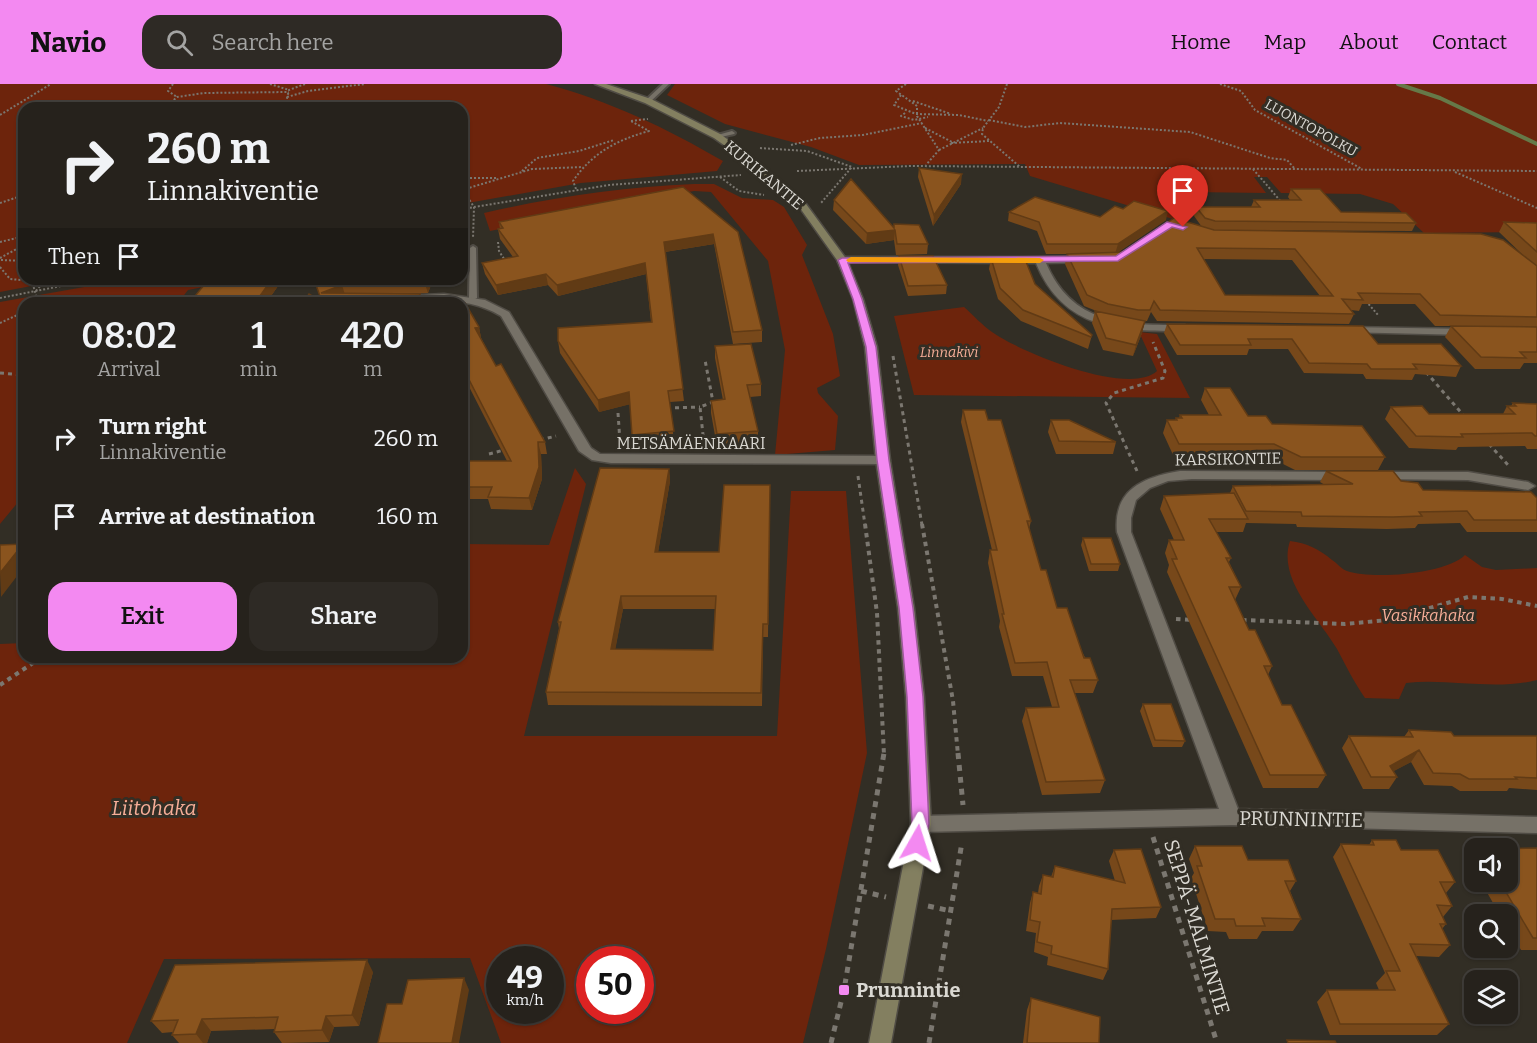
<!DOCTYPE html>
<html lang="en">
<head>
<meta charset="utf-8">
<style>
	body { margin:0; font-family:Bitter,serif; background:#2e2a25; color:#f1f3f6; height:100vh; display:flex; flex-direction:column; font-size:22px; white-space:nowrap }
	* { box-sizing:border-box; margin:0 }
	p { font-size:20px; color:#a4a4a3 }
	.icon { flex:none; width:33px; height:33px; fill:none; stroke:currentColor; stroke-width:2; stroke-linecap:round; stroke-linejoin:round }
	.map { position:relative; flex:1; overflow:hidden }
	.drawer { position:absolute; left:18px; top:213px; width:450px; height:366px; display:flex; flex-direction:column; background:#26221c; border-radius:18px; box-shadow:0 2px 4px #0004,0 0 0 2px #423f3b }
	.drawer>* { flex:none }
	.hud { position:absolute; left:18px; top:18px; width:450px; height:183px; border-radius:18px; box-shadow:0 2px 4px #0004,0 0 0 2px #423f3b; background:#26221c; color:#f1f3f6; overflow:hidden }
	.fabs { position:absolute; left:1464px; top:754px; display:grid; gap:12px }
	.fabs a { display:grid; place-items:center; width:54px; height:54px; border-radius:12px; background:#26221c; box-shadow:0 2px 4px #0004,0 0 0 2px #423f3b; font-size:30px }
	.speed { position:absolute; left:486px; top:862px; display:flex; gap:12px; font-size:30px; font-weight:700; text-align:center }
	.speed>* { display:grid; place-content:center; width:78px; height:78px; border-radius:50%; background:#26221c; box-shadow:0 2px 4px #0004,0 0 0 2px #423f3b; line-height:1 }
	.speed small { font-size:15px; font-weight:400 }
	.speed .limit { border:9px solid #d22; background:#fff; color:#111 }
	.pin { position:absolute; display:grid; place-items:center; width:51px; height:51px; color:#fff; margin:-62px -26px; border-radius:50% 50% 50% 0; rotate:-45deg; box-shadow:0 0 6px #0007 }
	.pin .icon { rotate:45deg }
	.me { position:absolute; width:66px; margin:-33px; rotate:6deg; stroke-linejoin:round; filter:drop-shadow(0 0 4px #0008) }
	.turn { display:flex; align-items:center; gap:21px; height:126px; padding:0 30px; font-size:27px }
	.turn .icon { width:78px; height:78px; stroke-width:2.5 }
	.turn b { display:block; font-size:42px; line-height:51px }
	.then { display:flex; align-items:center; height:57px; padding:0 30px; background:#0003; gap:12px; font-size:22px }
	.eta { display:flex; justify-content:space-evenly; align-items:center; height:102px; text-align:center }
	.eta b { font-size:36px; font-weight:600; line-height:42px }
	.action { display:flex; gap:12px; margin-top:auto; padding:12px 30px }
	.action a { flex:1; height:69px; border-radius:18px; background:#f389f1; color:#111; font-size:24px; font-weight:600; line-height:69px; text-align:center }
	.action a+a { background:#2e2a25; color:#f1f3f6 }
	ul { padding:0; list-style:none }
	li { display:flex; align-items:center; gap:18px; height:78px; padding:0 30px }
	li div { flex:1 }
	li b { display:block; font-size:22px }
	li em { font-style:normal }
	header { display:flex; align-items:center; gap:36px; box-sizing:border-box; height:84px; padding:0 30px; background:#f389f1; color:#111 }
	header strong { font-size:28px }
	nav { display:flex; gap:33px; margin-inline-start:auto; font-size:21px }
	.search { width:420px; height:54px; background:#2e2a25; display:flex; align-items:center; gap:15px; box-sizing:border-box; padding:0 21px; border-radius:18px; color:#a4a4a3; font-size:22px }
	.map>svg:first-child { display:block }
</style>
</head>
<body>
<header>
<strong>Navio</strong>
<div class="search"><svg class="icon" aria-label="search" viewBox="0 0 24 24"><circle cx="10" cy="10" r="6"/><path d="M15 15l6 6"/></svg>Search here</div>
<nav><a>Home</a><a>Map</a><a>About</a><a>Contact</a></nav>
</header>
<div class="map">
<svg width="1537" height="959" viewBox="0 0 1537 959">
	<rect width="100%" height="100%" fill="#322e25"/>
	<path fill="#6d240c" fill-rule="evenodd" d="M0 0H546C610 17 666 44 723 77L717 87 581 99 462 120V24H24V195H68L0 208Z
		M675 0H1537V148L1424 149 1393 120 1360 110 1281 109 1267 93H1254L1266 109 1190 108 1180 115 1191 132 1183 138 1030 92 1025 80 859 81 811 63 725 40 667 11Z
		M694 100H714L742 114 773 116 784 123 807 161 802 171 833 250 840 292 817 304 818 309 838 332 835 366 775 371 785 266 768 177 711 108 694 107 490 147 484 129C553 113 623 103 694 100Z
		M129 195H244L188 206 178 219H24V411L0 440V218Z
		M964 223C973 231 982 241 992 248 1020 268 1129 313 1157 287L1139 248 1157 250 1190 314 914 311 894 232Z
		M575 384 586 400 524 652H777L791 407H846L867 669 826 865 803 959H501L470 874 164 875 127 959H0V560L24 559V573H462V460L549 461ZM500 876H550V927H500ZM590 876H640V927H590Z
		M1290 457C1307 459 1319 465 1332 476 1337 479 1342 486 1347 487 1372 496 1446 490 1465 471L1482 483 1496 486 1537 484V596C1494 607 1449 594 1406 599L1399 615 1365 614C1354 598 1346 582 1337 565 1319 534 1277 496 1290 457Z"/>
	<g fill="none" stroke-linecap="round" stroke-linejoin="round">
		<path stroke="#657948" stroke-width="4" d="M1398 0 1440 14 1537 60"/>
		<g stroke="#504c45" stroke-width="4">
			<path id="service" d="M663 0H669L650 18H646V16Z
				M732 47 735 49 734 50 717 54 714 52Z
				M473 162 476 164 477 214 473 216 469 214 470 164Z"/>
		</g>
		<g stroke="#504c45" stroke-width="3">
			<path id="minor" d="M842 173H1085L1089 174V178L1046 179C1073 242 1125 241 1185 241L1191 244 1185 247C1120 247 1064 247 1036 179L838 178V174Z
				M444 210 485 216 509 228 591 364 600 370 883 372 890 376 883 380 611 379 592 376 579 367 501 232C470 213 438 217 403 218L398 215 403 212Z
				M1347 243 1467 245 1473 248 1467 251 1343 248V244Z
				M1180 387 1343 388 1350 392 1343 396 1192 395 1168 397 1150 404 1136 416 1131 434V448L1238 725 1537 733V749L1232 741 921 748 914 746 911 740 914 734 921 732 1219 725 1117 448C1113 406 1143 393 1180 387Z
				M1379 388H1468L1528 398 1535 402 1528 406 1468 396 1374 395 1372 392Z"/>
		</g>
		<g stroke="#504c45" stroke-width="3">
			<path id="secondary" d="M595 0H606L651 15 720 50 744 67 806 120 847 176 863 215 877 263 890 376 914 524 924 613 931 740 891 959H869L911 740 906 613 898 524 876 376 865 263 853 215 837 176 800 124 738 71 714 54 645 19Z"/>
		</g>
		<path stroke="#7b7770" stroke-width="2" stroke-dasharray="2 2" stroke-linecap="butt" d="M173 0 168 7 177 13
			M270 0 289 6
			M906 0 896 7 917 22V32L939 66 926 81
			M1007 0 999 23 983 44 982 50 1020 83
			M1220 0 1241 7 1255 26 1362 85
			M901 11 894 21 916 30 959 31 988 37
			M287 13 308 7 365 0
			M913 17 951 30
			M165 24 177 13 204 9 289 8
			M275 24 286 18 289 6 305 0
			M905 29 901 32 914 36 928 33
			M0 31 51 0
			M989 36 1025 43 1060 39 1190 48 1270 74 1287 76 1295 85
			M631 37 648 35
			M925 44 952 58
			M951 59 989 57
			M791 61 820 54 863 51 922 39
			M760 64 807 67 852 83 821 119
			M939 66 983 44
			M1253 85 1283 120
			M522 87 537 74 579 67 614 56
			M797 87 910 82 1537 87
			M1455 88 1537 124
			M720 93 739 107 764 111
			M462 94H497
			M576 105 573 97C592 69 617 56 649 47L631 37
			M462 106 532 85 583 83
			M463 106 474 123 473 154
			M0 119 24 111
			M462 125 609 101 741 91
			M0 158 21 153
			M498 158 499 167 506 178
			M0 174 22 162 24 140
			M1 176 24 177
			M0 183 10 195 32 197 38 219
			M36 207 46 195
			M0 214 97 195
			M1366 217 1378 231
			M0 239 24 228"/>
		<path stroke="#7b7770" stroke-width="3" stroke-dasharray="4 4" stroke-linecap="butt" d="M893 272 922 441
			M1426 288 1464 332
			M0 289 24 291
			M667 324 700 323
			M618 329 620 358
			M540 356 556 352
			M704 360 700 323 713 318 705 276
			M1489 360 1508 381
			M489 370 504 366
			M1137 387 1106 319 1114 309 1163 294 1165 287 1153 258
			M858 392 865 441"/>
		<path stroke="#7b7770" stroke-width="4" stroke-dasharray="4.5 4.5" stroke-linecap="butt" d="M865 440 877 529 884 671
			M922 440 953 617 958 671
			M1176 535 1192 536
			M1242 536 1345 540 1388 536 1468 513 1502 515 1537 522
			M0 601 42 573"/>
		<path stroke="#7b7770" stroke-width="5" stroke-dasharray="6 6" stroke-linecap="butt" d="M958 669 963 721
			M1153 753 1217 959
			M861 807 886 813
			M928 822 951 827
			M831 959 844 906 884 669
			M929 959 962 758"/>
		<use href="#service" fill="#767167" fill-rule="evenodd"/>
		<use href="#minor" fill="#767167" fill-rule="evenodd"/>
		<use href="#secondary" fill="#837f60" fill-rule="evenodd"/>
	</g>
	<path fill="#77481a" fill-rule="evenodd" d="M919 84 961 100 933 142 918 93Z
		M1291 105 1341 128 1416 139 1412 147 1213 146 1525 173 1499 148 1504 138 1537 139V279H1524L1520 285H1475L1445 253 1451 242H1435L1415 220H1362L1359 227 1351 226 1354 230 1349 240 1157 237 1151 228 1147 237H1145L1142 249 1133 272 1103 266 1092 239 1095 227 1099 228 1084 222 1065 180 1067 170H1046L1037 147 1008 137 1009 128 1166 136 1117 169 1126 168 1202 143 1194 132 1196 123H1251L1254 116H1290L1288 113ZM1204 175 1292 176 1320 212 1225 211Z
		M834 116 928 160 927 170 896 171 894 156 866 160 833 126Z
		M499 138 738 148 762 246V258L733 260 714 160 665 168 684 317 670 318 674 359 634 363 630 320 599 328 560 269 558 257 651 238 646 190 558 212 548 201 498 211 485 190 482 179 513 173 500 155 498 145H500Z
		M899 172 947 201 946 210 908 212 898 181Z
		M991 174 1092 251 1088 265 1021 237 998 215 989 185Z
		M209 195H283L266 219H192L191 217Z
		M314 195H430L431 201 428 209 398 210H420L422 219H303L322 218Z
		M462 220 479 243 481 254 496 282 545 358 547 370H541L542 395 532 426 491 425 488 415H462V377H507L462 289Z
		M1167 240 1378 260 1461 282 1456 293 1415 290 1412 296 1366 295 1363 290 1304 289 1288 265H1249L1247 271H1177L1164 249Z
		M715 262 761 300V312L750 313 758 347V359L717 363 711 329V317L723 316 715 274Z
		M1205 304 1248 332 1272 340 1385 373 1378 386H1295L1269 373H1174L1163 349 1167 336H1175L1176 334H1179L1180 331H1209L1201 316Z
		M1513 319 1537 320V365H1527L1525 362 1458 363 1456 366 1409 364 1385 335 1391 323 1429 330H1503L1507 322H1511Z
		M963 326 988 336 1031 437 1029 445 1041 486 1057 524 1098 596 1093 609H1074L1105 696 1100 709 1042 711 1022 637 1026 624 1052 623 1043 592H1012L999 543 1000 537 988 479 990 466H992L961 338Z
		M1051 336 1116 358 1113 370H1056L1048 348Z
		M669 385 670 397 658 468H719L770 401 768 553H763L762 622 548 621 546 608 559 545 558 538ZM623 525H715L713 566 615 565Z
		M1326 387 1401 397 1423 406 1537 414V448H1467L1460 439 1418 440 1415 444 1387 445 1297 443 1296 440 1246 439 1243 448H1216L1231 474 1229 478 1241 503 1235 516 1249 546 1272 582 1268 591 1282 621 1326 691 1318 704H1263L1167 488 1169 481 1165 469 1169 456H1174L1160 425 1164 412 1230 409 1233 402 1325 401 1320 398Z
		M1083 454 1120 480 1118 487H1089L1081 461Z
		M1143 620 1185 657 1182 663H1153L1140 627Z
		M1409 646 1454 652H1537V706L1509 704 1507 707H1460L1452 702 1424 701 1411 678 1393 687 1397 693 1389 705H1363L1342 664 1349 652 1404 653Z
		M1372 756 1401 766 1455 798 1446 809 1452 822 1443 833 1446 840 1442 845 1450 861 1439 873 1416 872 1449 940 1437 951H1330L1317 918 1327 906H1379L1376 899 1385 889 1333 773 1341 760 1369 761Z
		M1195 762 1248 776 1296 797 1290 807 1301 835 1293 847H1262L1257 855H1229L1226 848 1208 847 1191 794 1194 789 1189 775Z
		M1537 764V866H1521L1508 843V831H1500L1485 805 1491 798H1508V765H1489Z
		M1114 766 1161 823 1156 834 1111 836 1108 885 1103 896 1047 881 1048 873 1034 868 1036 849 1026 847 1030 819 1033 808 1038 809 1039 802 1043 791 1051 793 1055 782 1115 797 1109 777Z
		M373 888 359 942 334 943 329 958 282 959 274 948 275 945 211 947 207 959H179L172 951 173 948 162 949 151 937Z
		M1031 914 1099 959H1023L1027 926Z"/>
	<path fill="#613b15" d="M962 90 961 100 933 142 934 131Z
		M1168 127 1166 136 1115 170 1118 160Z
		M895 146 894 156 866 160 867 149Z
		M713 150 714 160 664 168V158Z
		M645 179 646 190 558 212 557 201Z
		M546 190 548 201 498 211 496 201Z
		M272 195H283L266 219H255Z
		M427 195H430L431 201 428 209 425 200Z
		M342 201 345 211 321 209Z
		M420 210 422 219H416Z
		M1145 237 1142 249 1133 272 1136 261Z
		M479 243 481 254 475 244Z
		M629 308 631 320 599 328 598 316Z
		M538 358 541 370 542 395 532 426 529 414Z
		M669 385 670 397 656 481 655 468Z
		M23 460 24 462V483L1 513 0 489Z
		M621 512 623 525 613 578 611 565Z
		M1419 666 1411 678 1383 693 1390 682Z
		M367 876 373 888 359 942 352 931Z
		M464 894 469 906 459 959H452Z
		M326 932 334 943 329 958 322 946Z
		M202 935 211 947 207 959H203L196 950Z"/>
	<path fill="#8a541e" stroke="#613b15" stroke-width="1.5" fill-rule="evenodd" d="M919 84 962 90 934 131Z
		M851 95 894 144V140L919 141 928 160H897L895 146 867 149 834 116Z
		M683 103 738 148 762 246 733 248 713 150 664 158 683 305 668 307 674 347 632 351 629 308 598 316 558 257V244L652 238 645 179 557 201 546 190 496 201 482 179 518 172 498 145 503 144 499 138Z
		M1291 105H1320L1341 128 1406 129 1416 139 1215 137 1205 134 1196 123H1260L1254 116H1301Z
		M1035 113 1100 133 1115 122 1123 125 1134 117 1168 127 1118 160H1047L1039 138 1009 128Z
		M1174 134 1214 146 1481 150 1503 156 1537 182V233L1440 231 1420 210 1358 209 1363 216 1342 215 1354 230 1160 226 1154 217 1150 226H1138L1108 220 1087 211 1067 170 1126 168ZM1197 164 1295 165 1333 212 1225 211Z
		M1504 138 1537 139V168Z
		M899 172H933L947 201 908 202Z
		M991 174 1025 175 1035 200 1092 251 1091 253 1023 226 1000 204Z
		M209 195H272L255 219H202L203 217H191Z
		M314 195H427L425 200 342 201 321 209 420 210 416 219H303L309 210 322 218Z
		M465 219 479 243 475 244 496 282 501 280 545 358H538L539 383 529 414 488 413 492 403H462V377H511L462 282V220Z
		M1095 227 1145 237 1136 261 1106 254Z
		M1167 240 1363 242 1378 260H1441L1461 282 1413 280 1417 285H1371L1367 280 1309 279 1292 255H1248L1251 261H1180Z
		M1451 242 1537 243V268H1520L1526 274 1481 273Z
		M751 260 761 300 747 301 758 347 717 350 711 317 725 315 715 262Z
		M1205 304H1230L1248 332H1266L1272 340 1362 342 1385 373H1301L1274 360H1179L1167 336H1177L1176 334H1182L1180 331H1221Z
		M1513 319 1537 320V352H1535L1532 349 1461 350 1463 353 1416 352 1391 323 1422 322 1429 330H1515L1507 322H1516Z
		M963 326H985L988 336H1001L1031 437H1027L1041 486H1046L1057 524H1067L1084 574H1090L1098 596H1070L1105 696 1046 698 1026 624 1059 623 1047 578 1015 579 1002 530H1004L990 466H997Z
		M1051 336H1069L1116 358 1059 357Z
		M600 384 669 385 655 468H719L724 401H770L768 540H763L761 609 546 608 561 538H558ZM621 512H716L713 566 611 565Z
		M1326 387H1393L1401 397 1418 399 1423 406 1531 408 1537 414V436H1474L1467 427 1419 428 1422 432 1393 433 1302 432 1301 428 1246 427 1233 402 1353 400Z
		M1234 409 1248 435H1209L1231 474H1226L1241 503H1229L1249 546H1255L1272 582H1264L1282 621H1291L1326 691H1270L1172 475H1177L1169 456H1184L1164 412Z
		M1083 454H1111L1120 480H1091Z
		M23 460 0 489V461Z
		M1143 620H1171L1185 657 1155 656Z
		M1409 646 1451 648 1454 652H1537V694L1515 693 1517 695H1469L1460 690 1433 689 1419 666 1390 682 1397 693H1371L1349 652 1413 653Z
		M1372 756H1396L1401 766H1438L1455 798H1440L1452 822 1437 821 1446 840H1440L1450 861 1410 860 1449 940H1340L1327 906H1395L1386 887H1400L1341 760 1374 761Z
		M1195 762H1242L1248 776H1288L1296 797H1285L1301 835 1262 834 1265 842H1236L1234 835H1215L1197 782H1202Z
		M1537 764V854H1533L1500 798H1508V765H1489Z
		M1141 765 1161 823 1112 825 1108 885 1051 870 1052 862 1037 858 1040 838 1030 836 1033 808 1041 810 1043 791 1053 793 1055 782 1125 799 1114 766Z
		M367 876 352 931 326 932 322 946 274 948 278 933 202 935 196 950 172 951 178 936 151 937 175 881Z
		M464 894 452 959H378L387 920H402L408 896Z
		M1031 914 1100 933 1099 959H1027Z
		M1287 956 1335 957 1336 959H1288Z"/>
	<path fill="#f389f1" stroke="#9e599d" stroke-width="1.5" d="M1167 138 1187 143 1183 146 1172 143 1118 177 848 179 862 215 876 263 889 376 913 524 923 613 929 740 924 765 917 767 911 765 908 759 912 740 907 613 899 524 877 376 866 263 853 215 838 176 842 174 1116 172Z"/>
	<path fill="#f59e0b" d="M851 173 1040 174 1044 176 1040 179 848 178 846 176Z"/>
	<rect fill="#f389f1" stroke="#322e25" stroke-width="2" x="838" y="900" width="12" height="12" rx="3"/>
	<g text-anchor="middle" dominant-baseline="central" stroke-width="6" stroke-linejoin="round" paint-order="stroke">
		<g font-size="14" fill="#dad8d2" stroke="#322e25">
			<text transform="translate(1311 44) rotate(29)">LUONTOPOLKU</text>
		</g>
		<g font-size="14" font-style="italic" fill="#f7ae98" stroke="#322e25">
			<text x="949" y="268">Linnakivi</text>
		</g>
		<g font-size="16" fill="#dad8d2" stroke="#322e25">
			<text transform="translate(764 91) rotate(40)">KURIKANTIE</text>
			<text x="691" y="359">METSÄMÄENKAARI</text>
			<text transform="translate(1228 375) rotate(-1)">KARSIKONTIE</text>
		</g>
		<g font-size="16" font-style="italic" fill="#f7ae98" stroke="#322e25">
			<text x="1428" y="531">Vasikkahaka</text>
		</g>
		<g font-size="20" font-style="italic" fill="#f7ae98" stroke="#322e25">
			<text x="154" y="724">Liitohaka</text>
		</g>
		<g font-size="20" fill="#dad8d2" stroke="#322e25">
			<text transform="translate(1301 735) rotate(1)">PRUNNINTIE</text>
			<text transform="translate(1197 843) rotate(73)">SEPPÄ-MALMINTIE</text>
		</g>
		<g font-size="20" font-weight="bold" fill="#dad8d2" stroke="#322e25" text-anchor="start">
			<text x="856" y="906">Prunnintie</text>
		</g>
	</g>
</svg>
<div class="fabs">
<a><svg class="icon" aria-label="sound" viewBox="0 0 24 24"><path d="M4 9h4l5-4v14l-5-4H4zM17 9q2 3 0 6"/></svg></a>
<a><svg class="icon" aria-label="search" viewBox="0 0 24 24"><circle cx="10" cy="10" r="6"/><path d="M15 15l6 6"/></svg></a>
<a><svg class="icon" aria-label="layers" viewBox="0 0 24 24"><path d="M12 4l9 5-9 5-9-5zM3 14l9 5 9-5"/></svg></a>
</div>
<div class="speed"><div>49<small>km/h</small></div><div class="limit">50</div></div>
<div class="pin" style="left:1183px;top:143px;background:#d93025"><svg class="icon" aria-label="arrive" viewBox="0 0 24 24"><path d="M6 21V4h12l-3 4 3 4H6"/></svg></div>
<svg class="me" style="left:917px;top:759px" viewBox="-20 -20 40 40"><path d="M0-17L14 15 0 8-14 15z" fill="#f389f1" stroke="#fff" stroke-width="4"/></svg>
<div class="hud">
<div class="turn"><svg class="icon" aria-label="right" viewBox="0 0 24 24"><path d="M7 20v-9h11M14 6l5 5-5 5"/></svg><div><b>260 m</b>Linnakiventie</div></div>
<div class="then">Then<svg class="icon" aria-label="arrive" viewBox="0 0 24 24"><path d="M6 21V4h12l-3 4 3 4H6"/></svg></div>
</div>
<section class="drawer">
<div class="eta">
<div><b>08:02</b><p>Arrival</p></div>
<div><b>1</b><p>min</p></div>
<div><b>420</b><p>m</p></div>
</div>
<ul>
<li><svg class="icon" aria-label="right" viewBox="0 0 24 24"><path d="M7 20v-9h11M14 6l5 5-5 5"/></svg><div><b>Turn right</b><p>Linnakiventie</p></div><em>260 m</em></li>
<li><svg class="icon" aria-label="arrive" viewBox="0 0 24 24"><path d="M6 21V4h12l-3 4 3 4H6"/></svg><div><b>Arrive at destination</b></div><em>160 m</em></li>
</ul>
<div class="action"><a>Exit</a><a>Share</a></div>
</section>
</div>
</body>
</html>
